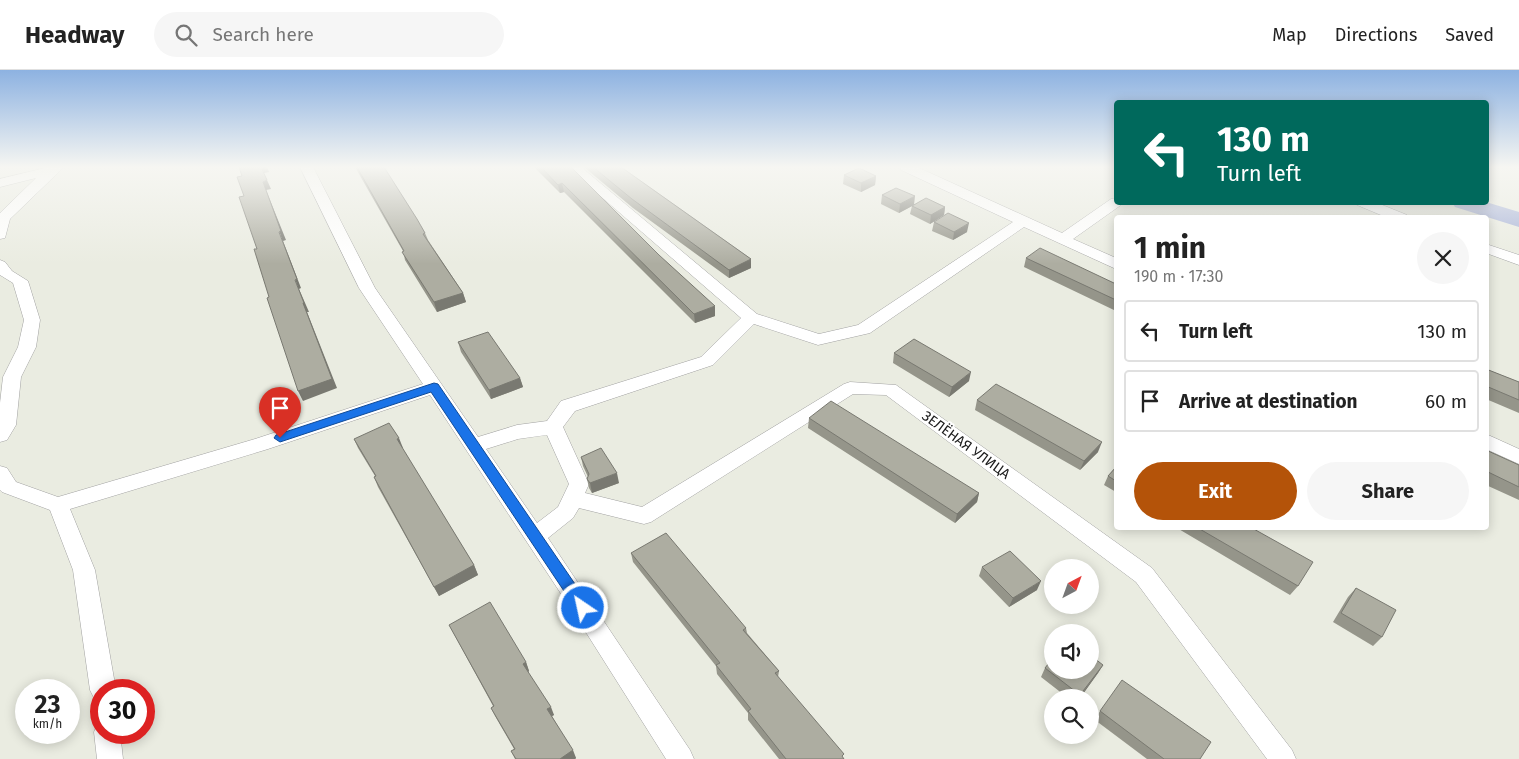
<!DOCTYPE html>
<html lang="en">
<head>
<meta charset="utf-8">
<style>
	body { margin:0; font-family:"Fira Sans",sans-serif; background:#f6f6f6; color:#222; height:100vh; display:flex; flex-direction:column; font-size:19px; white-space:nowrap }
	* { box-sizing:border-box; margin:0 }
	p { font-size:16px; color:#767676 }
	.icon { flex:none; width:28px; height:28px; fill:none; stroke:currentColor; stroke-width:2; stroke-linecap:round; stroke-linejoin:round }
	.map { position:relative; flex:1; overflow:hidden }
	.panel { position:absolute; left:1114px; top:145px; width:375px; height:315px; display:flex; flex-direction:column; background:#fff; border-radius:5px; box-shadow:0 2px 12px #0003 }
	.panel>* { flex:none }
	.top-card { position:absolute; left:1114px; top:30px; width:375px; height:105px; border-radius:5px; box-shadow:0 2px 12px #0003; background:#00695c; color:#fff; overflow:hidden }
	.needle { width:32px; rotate:41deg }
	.tools { position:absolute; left:1044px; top:489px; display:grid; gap:10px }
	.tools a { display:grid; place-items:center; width:55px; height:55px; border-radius:50%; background:#fff; box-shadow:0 2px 12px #0003; font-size:25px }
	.speed { position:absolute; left:15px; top:609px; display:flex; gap:10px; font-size:25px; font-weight:700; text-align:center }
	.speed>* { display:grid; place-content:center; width:65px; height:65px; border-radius:50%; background:#fff; box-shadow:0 2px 12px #0003; line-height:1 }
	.speed small { font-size:12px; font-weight:400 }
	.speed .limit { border:8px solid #d22; background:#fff; color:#111 }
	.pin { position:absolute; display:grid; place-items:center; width:42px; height:42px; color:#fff; margin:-51px -21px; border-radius:50% 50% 50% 0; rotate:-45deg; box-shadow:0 0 5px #0007 }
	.pin .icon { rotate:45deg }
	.me { position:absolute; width:55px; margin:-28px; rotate:326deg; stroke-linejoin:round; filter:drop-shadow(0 0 4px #0008) }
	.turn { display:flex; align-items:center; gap:18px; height:105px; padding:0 20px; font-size:22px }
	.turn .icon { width:65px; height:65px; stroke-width:2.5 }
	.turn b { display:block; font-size:35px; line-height:42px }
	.round { display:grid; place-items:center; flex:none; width:52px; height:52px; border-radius:26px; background:#f6f6f6 }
	.summary { display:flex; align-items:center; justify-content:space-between; height:85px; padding:0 20px }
	h1 { font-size:30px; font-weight:700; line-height:38px }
	.cta { display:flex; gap:10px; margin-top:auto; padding:10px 20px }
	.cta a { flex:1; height:58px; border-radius:30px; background:#b45309; color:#fff; font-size:20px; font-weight:700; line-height:58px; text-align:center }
	.cta a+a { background:#f6f6f6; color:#222 }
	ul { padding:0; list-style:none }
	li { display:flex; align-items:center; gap:15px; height:62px; margin:0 10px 8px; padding:0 10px; border:2px solid #e0e0e0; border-radius:5px }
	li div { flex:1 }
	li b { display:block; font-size:19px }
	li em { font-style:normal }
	header { display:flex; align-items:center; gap:30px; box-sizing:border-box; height:70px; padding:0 25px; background:#fff; border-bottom:1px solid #e0e0e0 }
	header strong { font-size:24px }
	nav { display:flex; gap:28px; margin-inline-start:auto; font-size:18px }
	.search { width:350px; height:45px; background:#f6f6f6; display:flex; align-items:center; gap:12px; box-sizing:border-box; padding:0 18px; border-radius:28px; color:#767676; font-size:19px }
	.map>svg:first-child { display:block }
</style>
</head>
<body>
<header>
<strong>Headway</strong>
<div class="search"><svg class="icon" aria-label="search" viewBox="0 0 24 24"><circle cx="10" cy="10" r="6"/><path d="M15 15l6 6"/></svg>Search here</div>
<nav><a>Map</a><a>Directions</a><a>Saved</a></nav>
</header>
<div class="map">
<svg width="1519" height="689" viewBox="0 0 1519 689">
	<rect width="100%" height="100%" fill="#eaece1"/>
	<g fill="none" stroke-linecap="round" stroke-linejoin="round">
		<path fill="#a4b0d7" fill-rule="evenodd" d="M1452 132H1486L1519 142V157L1455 137Z"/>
		<g stroke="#a2a2a2" stroke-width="1">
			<path id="minor" d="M49 97H64L10 149 5 168 0 169V143L36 108 0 117V109Z
				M300 97H313L375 218 478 367 517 355 547 351 561 331 701 287 741 248 567 97H581L757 244 819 264 858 255 1013 152 901 100 900 97H917L1062 163 1111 129 1116 128V132H1123L1121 135 1073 169 1116 188V199L1024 157 870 263 818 275 754 254 713 295 575 341 563 357 589 414 585 423 642 437 844 314 850 312 896 315 1152 498 1292 680 1296 689H1267L1136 512 886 325 853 324 651 452 644 454 579 438 573 448 548 468 690 680 694 689H666L575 545 430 325 268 379 70 439 95 500 116 620H101V631L94 628 90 620 73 500 50 440 2 422 0 420V396L7 398 16 412 58 427 255 369 423 314 359 218ZM547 365 569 414 558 437 537 453 486 379 518 369Z
				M1355 132H1375L1407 145 1409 148H1388L1357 135Z
				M1486 174 1519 185V195L1486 183Z
				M0 190 5 192 12 201 28 211 40 250 36 277 21 307 16 355 7 370 0 372V333L3 307 18 277 24 250 13 213 0 205Z
				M1486 364 1519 379V394L1486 379Z
				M101 652V662H120L123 689H97L94 662 98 653Z"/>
		</g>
		<use href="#minor" fill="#fff" fill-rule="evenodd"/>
	</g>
	<path fill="#95958a" d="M355 97H384L425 163 428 170 463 223 466 232 437 242 405 190 403 181Z
		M534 97H571L715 246 695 253 564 122 560 123Z
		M584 97H621L751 189V198L729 208 633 138Z
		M844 105 876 106 875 115 861 122 843 114Z
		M882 125 914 134 945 137 944 145 930 154 910 144 912 136 899 143 881 134Z
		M934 152 967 162 953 170 932 161Z
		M1026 188 1116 214V241L1024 197Z
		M458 272 520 308 523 317 491 329 461 282Z
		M894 283 969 311 949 327 893 293Z
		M1486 299 1519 312V343L1486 329Z
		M977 330 1098 382 1080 400 975 340Z
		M809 348 979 423 977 432 955 453 808 358Z
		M354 369 403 378H402L474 495 478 505 439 526 378 417 374 407 375 406 358 378Z
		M1486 380 1519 395V430L1486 415Z
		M581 387 619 413 592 423 589 418 587 409 588 407 583 396Z
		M1116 397V422L1104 415 1108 406Z
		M1177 458H1252L1298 516 1290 525Z
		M631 483 746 558 747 563 779 601 778 607 844 689H779L748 650V643L717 604 716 596 633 492Z
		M982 497 1037 520 1009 537 979 506Z
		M1356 518 1382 567 1373 576 1333 552 1348 527Z
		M449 555 526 592 529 601 528 602 554 645 552 646 576 688 575 689H515L511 681 514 679 495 646 491 638 493 636Z
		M1103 595 1098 603 1080 628H1068L1041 607 1045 598Z
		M1100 641 1200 689H1147L1095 650Z"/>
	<path fill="#797971" d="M261 97H267L269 102 264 103Z
		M876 106 875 115 861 122V113Z
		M267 110 271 119 266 120 286 170 283 171 301 218 299 219 309 242H307L337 318 303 331 298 321 303 233 263 112Z
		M562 113 564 122 560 123 558 115Z
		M915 126 914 135 899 143 900 134Z
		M945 137 944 145 930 154 931 145Z
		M969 153 967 162 953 170 954 162Z
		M751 189V198L729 208V200Z
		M463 223 466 232 437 242 434 232Z
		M715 236V246L695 253 694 244Z
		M971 302 969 311 949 327 952 317Z
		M520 308 523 317 491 329 489 320Z
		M399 368 403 378H401L397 369Z
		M1102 372 1098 382 1080 400 1084 391Z
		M617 403 619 413 592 423 590 413Z
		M979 423 977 432 955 453 957 444Z
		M474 495 478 505 439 526 434 517Z
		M1041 511 1037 520 1009 537 1013 528Z
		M526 592 529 601 527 603 523 594Z
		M1103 595 1098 603 1080 628H1079Z
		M551 637 554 645 550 647 547 639Z
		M573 680 576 688 575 689H560Z"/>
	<path fill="#adada1" stroke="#797971" d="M239 97H261L267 110 263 112 281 161 279 162 297 209 295 210 304 233H303L332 309 298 321 267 228 269 227 254 179H257L239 127 244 126 237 107 242 106Z
		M357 97H384L417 149 425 163 423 164 463 223 434 232 402 182 404 181Z
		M541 97H571L659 185 715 236 694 244 562 113 558 115Z
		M593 97H621L751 189 729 200 632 129Z
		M859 98 876 106 861 113 844 105Z
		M896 118 915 126 900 134 882 125Z
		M926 128 945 137 931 145 912 136Z
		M948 143 969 153 954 162 934 152Z
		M1040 178 1116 214V230L1026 188Z
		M488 262 520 308 489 320 458 272Z
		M914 269 971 302 952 317 894 283Z
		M1486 299 1519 312V330L1486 316Z
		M996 314 1102 372 1084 391 977 330Z
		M831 331 979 423 957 444 809 348Z
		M389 353 399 368 397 369 474 495 434 517 374 407 376 406 354 369Z
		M601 378 617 403 590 413 587 409 589 404 581 387Z
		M1486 380 1519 395V417L1486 401Z
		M1116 397V411L1108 406Z
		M1198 458H1252L1313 492 1298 516Z
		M666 463 746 558 743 560 779 601 775 603 844 684 842 686 844 689H786L748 641 751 639 716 595 720 593 631 483Z
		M1010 481 1041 511 1013 528 982 497Z
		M1356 518 1396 540 1382 567 1341 543Z
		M490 532 526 592 523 594 551 637 547 639 573 680 560 689H516L511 681 515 679 491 638 494 636 449 555Z
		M1090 585 1103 595 1080 625 1045 598 1052 589V600H1090Z
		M1122 610 1211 672 1200 689H1164L1100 641Z"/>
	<linearGradient id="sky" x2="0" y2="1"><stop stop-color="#8db2e1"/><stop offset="0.5" stop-color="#f6f6f2"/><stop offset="1" stop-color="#f6f6f2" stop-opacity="0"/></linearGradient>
	<rect width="1519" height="194" fill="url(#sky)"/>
	<path fill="#1a73e8" stroke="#114b97" d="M434 313 438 314 588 533 590 538 588 542 583 544 578 542 431 322 280 372 274 368 276 365Z"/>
	<g text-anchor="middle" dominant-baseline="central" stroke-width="4" stroke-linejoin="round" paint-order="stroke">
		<g font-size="14" fill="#1b1b1b" stroke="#fff">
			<text transform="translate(966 375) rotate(36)">ЗЕЛЁНАЯ УЛИЦА</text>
		</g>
	</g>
</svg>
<div class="tools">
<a><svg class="needle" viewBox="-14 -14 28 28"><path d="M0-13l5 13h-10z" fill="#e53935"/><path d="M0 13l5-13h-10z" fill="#767676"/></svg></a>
<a><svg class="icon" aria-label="sound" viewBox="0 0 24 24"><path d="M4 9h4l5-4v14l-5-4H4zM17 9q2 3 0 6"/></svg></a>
<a><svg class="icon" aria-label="search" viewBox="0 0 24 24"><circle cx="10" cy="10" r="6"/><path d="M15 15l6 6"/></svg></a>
</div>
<div class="speed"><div>23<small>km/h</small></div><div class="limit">30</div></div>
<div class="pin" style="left:280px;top:368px;background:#d93025"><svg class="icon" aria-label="arrive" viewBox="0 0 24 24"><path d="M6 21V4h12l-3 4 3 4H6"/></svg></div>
<svg class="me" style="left:583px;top:538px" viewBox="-20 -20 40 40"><circle r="17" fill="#1a73e8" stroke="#fff" stroke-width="3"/><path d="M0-11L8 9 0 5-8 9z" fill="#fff"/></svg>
<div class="top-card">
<div class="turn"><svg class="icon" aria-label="left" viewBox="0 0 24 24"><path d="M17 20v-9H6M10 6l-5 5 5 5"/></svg><div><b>130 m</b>Turn left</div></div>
</div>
<section class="panel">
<div class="summary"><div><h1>1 min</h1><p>190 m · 17:30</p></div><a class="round"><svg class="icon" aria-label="close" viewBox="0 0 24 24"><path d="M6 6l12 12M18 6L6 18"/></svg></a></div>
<ul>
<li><svg class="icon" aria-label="left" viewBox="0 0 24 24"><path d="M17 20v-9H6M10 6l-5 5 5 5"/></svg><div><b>Turn left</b></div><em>130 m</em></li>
<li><svg class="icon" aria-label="arrive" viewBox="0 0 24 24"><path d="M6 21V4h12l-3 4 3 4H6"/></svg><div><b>Arrive at destination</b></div><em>60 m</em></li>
</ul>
<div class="cta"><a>Exit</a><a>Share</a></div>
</section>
</div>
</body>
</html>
